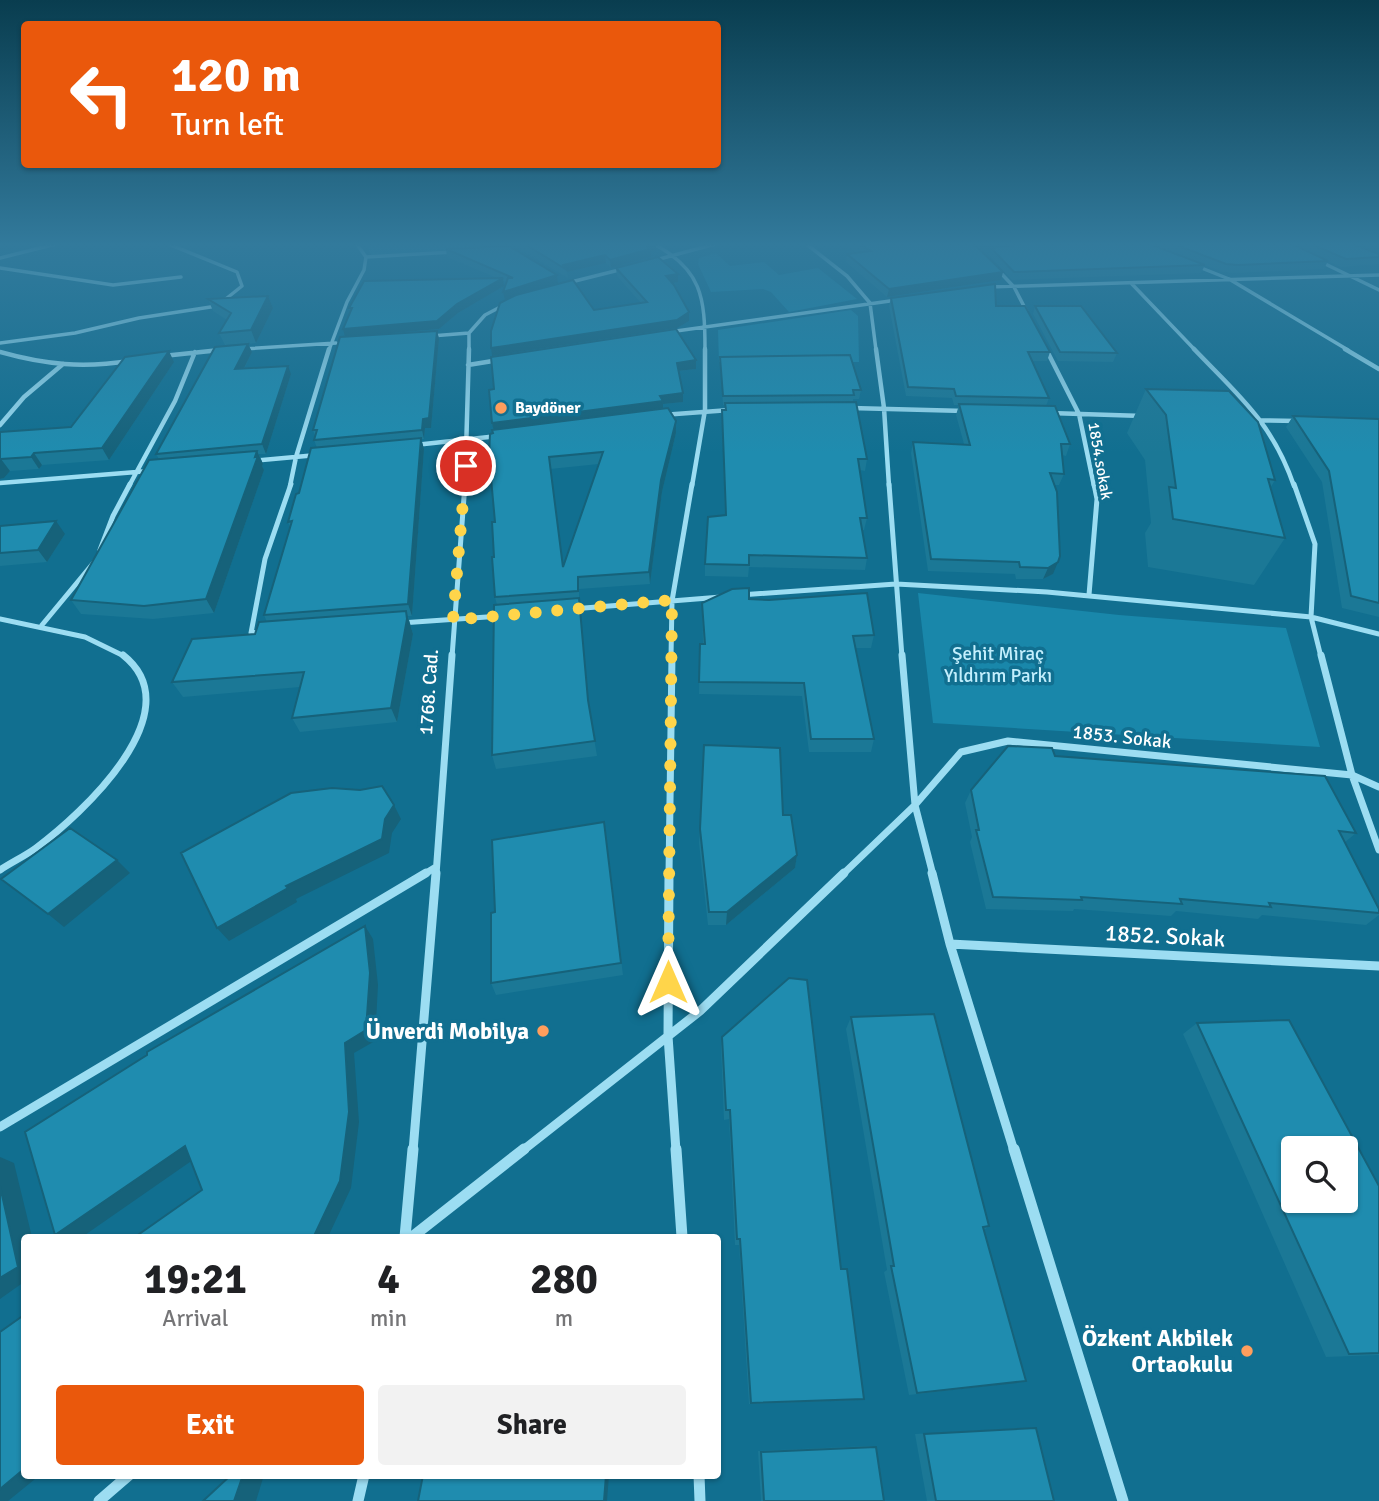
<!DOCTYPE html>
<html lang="en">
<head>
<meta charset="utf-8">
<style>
	body { margin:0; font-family:Signika,sans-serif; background:#f2f2f2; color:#202124; height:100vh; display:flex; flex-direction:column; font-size:26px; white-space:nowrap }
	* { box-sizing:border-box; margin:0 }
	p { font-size:23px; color:#757577 }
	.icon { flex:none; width:38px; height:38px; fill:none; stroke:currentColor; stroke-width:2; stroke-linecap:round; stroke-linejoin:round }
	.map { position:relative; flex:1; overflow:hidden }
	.details { position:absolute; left:21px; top:1234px; width:700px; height:245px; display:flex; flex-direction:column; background:#fff; border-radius:7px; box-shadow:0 2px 5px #0004 }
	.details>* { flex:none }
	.hud { position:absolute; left:21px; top:21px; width:700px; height:147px; border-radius:7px; box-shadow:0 2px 5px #0004; background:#ea580c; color:#fff; overflow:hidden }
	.fabs { position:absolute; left:1281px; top:1136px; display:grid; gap:14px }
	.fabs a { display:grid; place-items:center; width:77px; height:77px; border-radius:7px; background:#fff; box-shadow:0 2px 5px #0004; font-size:35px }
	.pin { position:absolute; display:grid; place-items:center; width:60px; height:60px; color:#fff; margin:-30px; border:4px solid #fff; border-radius:50%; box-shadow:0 2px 7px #0007 }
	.me { position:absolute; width:77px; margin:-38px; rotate:0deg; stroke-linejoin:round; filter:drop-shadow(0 0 5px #0008) }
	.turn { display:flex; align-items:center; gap:24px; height:147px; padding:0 35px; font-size:32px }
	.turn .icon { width:91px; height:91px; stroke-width:2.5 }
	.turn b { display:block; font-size:49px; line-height:60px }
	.eta { display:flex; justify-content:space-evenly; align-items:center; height:119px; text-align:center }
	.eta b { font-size:42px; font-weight:700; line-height:49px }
	.button { display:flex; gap:14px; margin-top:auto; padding:14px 35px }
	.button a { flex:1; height:80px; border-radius:7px; background:#ea580c; color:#fff; font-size:28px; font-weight:700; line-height:80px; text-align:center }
	.button a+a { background:#f2f2f2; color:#202124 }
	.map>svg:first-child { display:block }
</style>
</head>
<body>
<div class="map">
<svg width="1379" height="1501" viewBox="0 0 1379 1501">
	<rect width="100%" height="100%" fill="#116f90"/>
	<path fill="#1987aa" d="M383 243H484L490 247 371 255 367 246Z
		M716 253 730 266 764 262 779 275 818 268 857 299 789 312 771 292 763 289 711 292 698 264 699 258Z
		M851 310 858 316 859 362H719L718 330Z
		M918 593 1119 615 1286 628 1320 747 933 723Z"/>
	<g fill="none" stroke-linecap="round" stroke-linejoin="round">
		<path stroke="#9cddf2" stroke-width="3.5" d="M652 243C702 269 705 297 705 350
			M805 243 847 276 870 303 876 350
			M366 257 453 252
			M0 258 56 244
			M652 261 719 243
			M1319 261 1379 290
			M1194 265 1229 279 1348 350
			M0 268 113 285 181 277
			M998 270 1014 287 1027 312
			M567 283 623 269
			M1131 283 1195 350
			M988 287 1379 275
			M669 332 897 300
			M431 336 469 333
			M0 343 75 333 139 318 217 306 242 286 237 272 166 243
			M1045 347 1047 350
			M243 349 336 343
			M216 350H220
			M329 350 347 302 364 270 366 257 356 243
			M469 350V333L485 315 506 304"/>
		<path stroke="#9cddf2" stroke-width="4.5" d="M243 349H248
			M876 349 884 408 889 486
			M1046 349 1079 414 1094 486
			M1194 349C1239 396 1272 422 1294 486
			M1345 349 1379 369
			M0 352C46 365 83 368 130 361
			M163 356 220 350
			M468 365 499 360
			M851 408 965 411
			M1050 413 1143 416
			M662 415 730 410
			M1246 420 1297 421
			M0 425 24 397 63 364
			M415 445 498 436
			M252 461 317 455
			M0 483 149 471
			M129 486 175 401 195 352
			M290 486 296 457 329 349
			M465 486 469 349
			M692 486 705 410V349"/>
		<path stroke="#9cddf2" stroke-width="5" d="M889 484 902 657
			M1294 484 1315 544 1311 617 1321 657
			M100 550 113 516 130 484
			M740 595 896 584 1047 592 1311 617 1379 634
			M1089 595 1097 499 1094 484
			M572 609 721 597
			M0 619 85 637 126 657
			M401 623 501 616
			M42 625 95 561
			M264 632 251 633 265 559 291 484
			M452 657 465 484
			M671 657 672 601 692 484"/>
		<path stroke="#9cddf2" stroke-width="7" d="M902 655 915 805 933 875
			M1321 655 1352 775 1379 850
			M0 870C12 862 25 856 36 848 82 814 194 711 123 655
			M423 875 436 867
			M436 875 452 655
			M669 875 672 655
			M842 875 915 805 961 752 1008 741 1352 775 1379 787"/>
		<path stroke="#9cddf2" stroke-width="9" d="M669 873 668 1036 676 1151
			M932 873 950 944 1014 1151
			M950 944 1379 966
			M0 1127 426 873
			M413 1151 436 873
			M522 1151 700 1011 844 873"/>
		<path stroke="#9cddf2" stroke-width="11" d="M676 1149 682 1237
			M1014 1149 1123 1501
			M405 1237 413 1149
			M412 1237 524 1149
			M699 1475 700 1501
			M99 1501 129 1475
			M358 1501 364 1475"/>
	</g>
	<path fill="#1b7896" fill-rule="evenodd" d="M520 243H656V250L651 252V257L611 268 606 263 567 272 568 278 521 250Z
		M841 243H970L1001 280 887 297 846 262 847 254 858 253Z
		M972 243H1020L980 248Z
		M1148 243H1379L1357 246 1379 254V264L1341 267 1328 261 1324 269 1235 273 1223 272Z
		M991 248 1205 265 1201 273 1012 280 989 255Z
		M446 249 558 283 540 289 594 310 641 303 617 276 616 268 678 282 672 283 689 321 677 328 492 356 510 298 505 300 506 282 503 281 504 286 458 313 439 329 345 337 350 311 349 308 497 278 447 257Z
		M268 296 273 308 256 343 248 344 252 352 244 369 291 374 266 454H259L263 464 262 466 264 470 214 613 153 619 81 614 71 600 159 459 156 454 248 344 225 345 219 333 227 320 213 311 208 299Z
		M891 298 1050 352 1047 361H1032L1049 398 1046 406 1070 444 1066 456 1062 455 1064 474 1059 485H1054L1053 574 1043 579H1016L1015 574 928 571 911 453 913 442 964 444 956 415 959 405H954L952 398 906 396 889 306Z
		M1035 306 1117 353 1113 362 1058 361 1033 314Z
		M437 331 439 339 431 428H425L424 439H421L424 449 412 616H408L413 634 397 722 300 732 292 718 300 687 183 697 172 682 255 634 267 622 264 615 290 527 288 522 317 448 314 440 315 436 313 430Z
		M720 357 861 390 859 399H853V402L867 459 865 471 860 470 867 518 864 530H862L867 558 865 570 749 567 748 577 705 576V564L725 515 722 421V410H725V405H723Z
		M696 360V369L679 371 683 402 663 404V409L676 433 662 492 650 584 579 589V603L589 708 597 756 496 769 492 755 497 605 495 597V522L494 430 492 423 494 389ZM599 464 563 566 550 469Z
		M174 362 109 460 42 465 39 469 10 471 4 478 0 479V432L71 427Z
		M1146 389 1275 480 1271 487 1285 538 1254 585 1148 567 1145 533 1151 523 1145 460 1127 433Z
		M1293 416 1379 419V617L1342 608 1322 482 1286 427Z
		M0 526 65 534 47 562 0 566Z
		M749 599 874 635 871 648H856L874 739 871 752H809L802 696 699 694 700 644H703L702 603Z
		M1055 756 1356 833 1344 843 1379 909V915L1366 925 1262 915 1258 919 1176 911 1171 916 1074 909 1073 911 986 909 970 842 972 837 965 803 971 790Z
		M783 815 797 855 795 868 726 925H708L699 843 700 829Z
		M604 822 623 975 496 995 491 983 495 912Z
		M851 1017 989 1226 984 1230 1014 1383 909 1395 884 1272 887 1270 846 1029Z
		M1197 1023 1379 1186V1355L1326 1357 1183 1034Z
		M722 1037 841 1269 864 1399 858 1400 749 1404 739 1245H735L729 1119 724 1120 721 1047Z
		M1023 1428H1036L1054 1501H927L915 1434Z
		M869 1446 876 1447 884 1501H761L758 1451Z"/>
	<path fill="#16627a" d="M653 243H656V250L651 252V257L611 268 610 260Z
		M667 243H674V244L667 247Z
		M981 243H1020L980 248Z
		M1341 243H1379V244L1339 248Z
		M605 255 606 263 567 272 563 265Z
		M1003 272 1001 280 887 297 889 289Z
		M678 274V282L666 284V276Z
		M557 275 558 283 505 300 503 292Z
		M503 278 504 286 458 313 439 329 345 337 343 329 457 304Z
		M268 296 273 308 256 343 251 330Z
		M689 312V321L677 328 492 356 491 348Z
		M437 331 439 339 431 428H425L424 439 422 430 423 419Z
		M248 344 252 352 239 378 235 369Z
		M169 351 174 362 109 460 102 448Z
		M696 360V369L677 371V363Z
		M288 366 291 374 266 454 262 444Z
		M683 393V402L663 404V410L494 432 492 423 660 396Z
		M676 421V433L662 492 650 584 649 572 661 480Z
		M421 438 424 449 412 616 408 604Z
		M257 451 263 464 262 466 264 470 214 613 206 599Z
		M34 453 42 465 39 469 31 457Z
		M1 459 10 471 4 478 0 479V460Z
		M56 521 65 534 47 562 38 550Z
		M1058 562 1053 574 1043 579 1048 568Z
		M406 611 413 634 397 722 391 708Z
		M394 805 401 819 392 833 389 853 296 899 297 902 229 941 217 928 286 886 385 819Z
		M797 855 795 868 726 925 727 912Z
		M117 860 130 873 64 927 48 914Z
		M365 926 373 939 378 985 375 1041 354 1053 359 1122 351 1188 328 1237H312Z
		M185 1146 200 1155 82 1237H61L55 1235Z
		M0 1157 14 1163 32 1237H24V1282L0 1299Z
		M24 1469V1475H40L8 1501H0V1489Z
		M243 1475H264L256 1501H234Z
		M606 1475H609L607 1501H604Z"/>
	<path fill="#1f8caf" stroke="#16627a" stroke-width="2" fill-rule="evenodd" d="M523 243H653L646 245 650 249 610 260 605 255 563 265 567 270Z
		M856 243H971L979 249 1003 272 889 289 847 254 871 251Z
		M1034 243H1147L1205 265 1014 272 991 248Z
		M1171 243H1290L1328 261 1238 265 1226 264Z
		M1309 243H1350L1379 254V257L1346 259Z
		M509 246 557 275 503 292 508 278H513L446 249Z
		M658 257 678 274 666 276 674 285 689 312 677 320 491 348V331L500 303 516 295 573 280 594 310 647 302 616 268Z
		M503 278 457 304 437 321 343 329 352 308H349L364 281Z
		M995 284 996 306H1025L1050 352H1028L1049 398 956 396 954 389 908 387 891 298Z
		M268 296 251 330 219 333 231 313 208 299Z
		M1035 306H1081L1117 353 1060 352Z
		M676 329 696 360 677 363 683 393 660 396 663 401 492 423 489 390 494 389 491 357Z
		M437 331 429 418 423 419 422 430 314 440 317 430H313L340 337Z
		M248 344 235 369 288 366 262 444 156 454 215 347Z
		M169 351 102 448 34 453 31 457 1 459 0 460V432L71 427 125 357Z
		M850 355 861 390H853L854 395 723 396 720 357Z
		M1146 389 1229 391 1258 422 1275 480 1268 479 1285 538 1173 519 1169 487 1176 488 1166 415Z
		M856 402 867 459H858L867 518H860L867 558 749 555V565L705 564 708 517 726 515 722 410H726L725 403Z
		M959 404 1055 406 1070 444H1061L1064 474 1050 473 1057 492 1060 556 1058 562 1048 568 1020 567 1019 562 931 559 913 442 970 445Z
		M668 408 676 421 661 480 649 572 578 577V591L495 597 492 557H494L492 522H495L489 456 490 434 493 433 492 430ZM603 452 563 567 549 457Z
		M1293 416 1379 419V603L1351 596 1329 471Z
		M421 438 408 604 264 615 292 521 288 522 296 494 299 493 311 448Z
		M257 451 255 457 258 456 206 599 144 606 71 600 149 460Z
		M56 521 38 550 0 553V526Z
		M749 588V599L769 600 867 593 874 635 853 636 874 739H811L804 683 699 682 700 644H705L702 603 732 589Z
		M579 598 588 700 595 741 492 755 494 605Z
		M406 611 407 619 391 708 292 718 304 672 172 682 192 639 255 634 259 622Z
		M704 745 780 748 783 815H791L797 855 727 912H709L700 829Z
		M1008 746 1052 748 1055 756 1325 776 1356 833 1339 831 1379 909V913L1269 903 1271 907 1180 899 1182 904 1081 897 1082 900 993 897 976 830H979L971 790Z
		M382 786 394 805 385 819 382 839 286 886 288 888 217 928 181 853 291 793 332 788 360 790Z
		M604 822 621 963 491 983V913L495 912 492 840Z
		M70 828 117 860 48 914 1 879Z
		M365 926 370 973 366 1030 345 1043 349 1112 340 1181 314 1236 312 1237H135L202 1190 185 1146 55 1235 25 1132 147 1055V1052Z
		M789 978 807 980 841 1269H847L864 1399 751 1403 740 1239H737L730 1110H726L722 1037Z
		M934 1014 989 1226 983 1227 1026 1381 917 1393 891 1266H894L851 1017Z
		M1289 1020 1379 1186V1353L1349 1354 1197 1023ZM1293 1148H1346V1200H1293Z
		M0 1186 18 1267 0 1278Z
		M24 1315V1469L0 1489V1332Z
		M1036 1428 1054 1501H936L924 1434Z
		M876 1447 884 1501H764L761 1452Z
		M231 1475H243L234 1501H203Z
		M423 1475H606L604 1501H418Z"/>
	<linearGradient id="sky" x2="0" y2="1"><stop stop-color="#093d4f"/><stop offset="0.54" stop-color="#327a9c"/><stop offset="1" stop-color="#327a9c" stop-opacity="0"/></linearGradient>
	<rect width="1379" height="453" fill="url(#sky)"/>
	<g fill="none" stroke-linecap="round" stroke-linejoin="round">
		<path stroke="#ffd54a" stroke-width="12" stroke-dasharray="0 21.6" d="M466 466 453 620 672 600 668 982"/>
	</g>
	<g fill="#ff9e5d" stroke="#116f90" stroke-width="2.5">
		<circle cx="501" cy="408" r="7"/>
		<circle cx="543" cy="1031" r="7"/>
		<circle cx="1247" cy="1351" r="7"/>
	</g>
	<g text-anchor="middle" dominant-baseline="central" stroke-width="7" stroke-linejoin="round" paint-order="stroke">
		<g font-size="16" font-weight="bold" fill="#fff" stroke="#116f90" text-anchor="start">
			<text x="515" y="408">Baydöner</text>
		</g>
		<g font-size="16" fill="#fff" stroke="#116f90">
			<text transform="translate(1100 461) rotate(80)">1854.sokak</text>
		</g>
		<g font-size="19" fill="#c3effd" stroke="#116f90">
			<text x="998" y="654">Şehit Miraç<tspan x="998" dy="22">Yıldırım Parkı</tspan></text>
		</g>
		<g font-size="19" fill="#fff" stroke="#116f90">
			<text transform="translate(429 692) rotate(-86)">1768. Cad.</text>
			<text transform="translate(1122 737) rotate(6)">1853. Sokak</text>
		</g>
		<g font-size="23" fill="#fff" stroke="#116f90">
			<text transform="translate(1165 936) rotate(3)">1852. Sokak</text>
		</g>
		<g font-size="23" font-weight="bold" fill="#fff" stroke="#116f90" text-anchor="end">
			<text x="529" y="1031">Ünverdi Mobilya</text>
			<text x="1233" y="1338">Özkent Akbilek<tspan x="1233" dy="26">Ortaokulu</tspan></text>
		</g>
	</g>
</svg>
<div class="fabs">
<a><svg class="icon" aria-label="search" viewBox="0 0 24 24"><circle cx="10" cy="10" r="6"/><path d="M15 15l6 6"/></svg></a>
</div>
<div class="pin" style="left:466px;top:466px;background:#d93025"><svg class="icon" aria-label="arrive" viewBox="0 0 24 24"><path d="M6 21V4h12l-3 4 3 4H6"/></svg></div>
<svg class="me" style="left:668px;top:982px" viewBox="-20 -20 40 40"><path d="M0-17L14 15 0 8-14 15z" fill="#ffd54a" stroke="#fff" stroke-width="4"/></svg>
<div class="hud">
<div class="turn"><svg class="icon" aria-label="left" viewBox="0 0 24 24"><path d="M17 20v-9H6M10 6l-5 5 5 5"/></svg><div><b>120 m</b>Turn left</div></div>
</div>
<section class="details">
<div class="eta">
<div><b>19:21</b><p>Arrival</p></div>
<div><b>4</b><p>min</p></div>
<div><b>280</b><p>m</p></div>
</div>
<div class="button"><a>Exit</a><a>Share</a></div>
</section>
</div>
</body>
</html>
